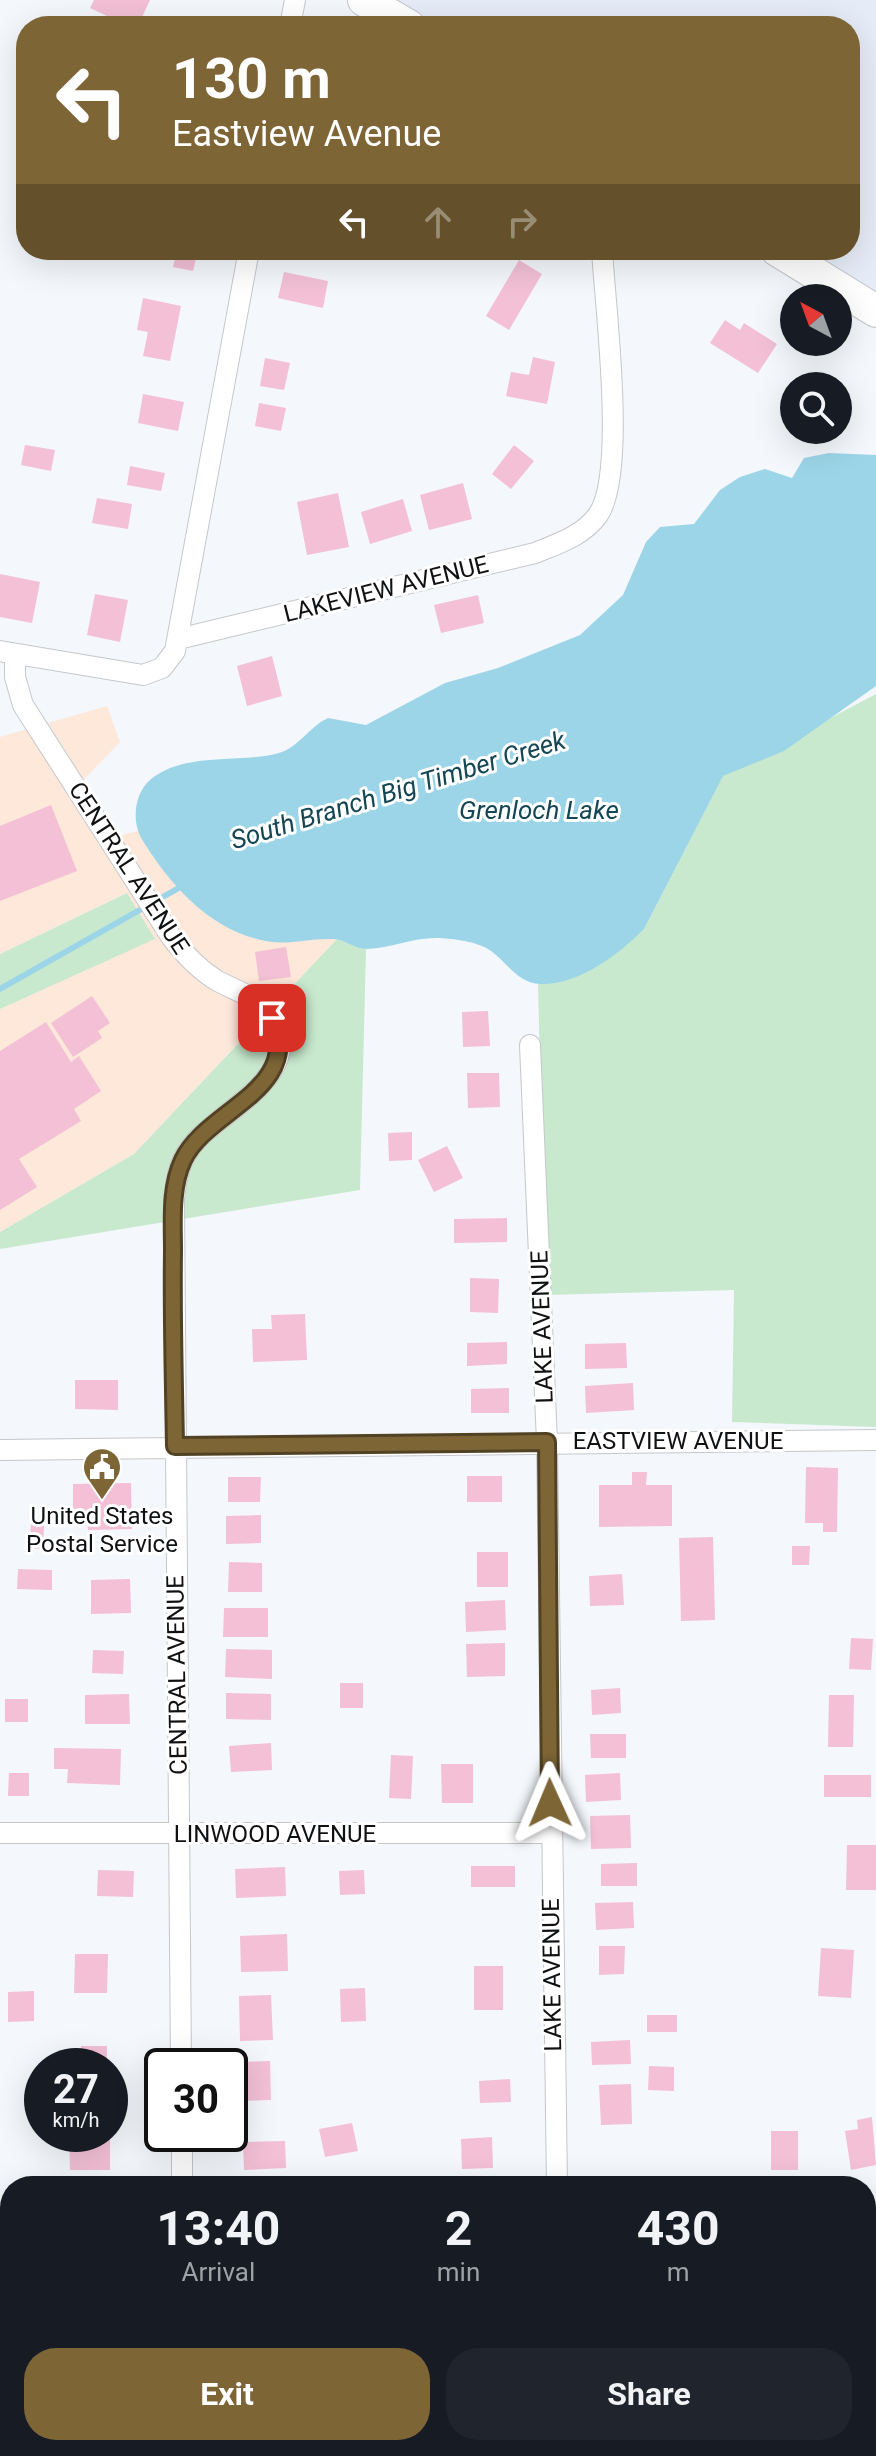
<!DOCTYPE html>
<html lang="en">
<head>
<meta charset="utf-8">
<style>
	body { margin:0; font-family:Roboto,sans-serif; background:#20242c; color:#f1f3f6; height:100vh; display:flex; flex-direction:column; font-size:30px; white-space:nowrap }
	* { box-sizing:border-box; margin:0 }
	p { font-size:26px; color:#9ea1a6 }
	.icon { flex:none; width:44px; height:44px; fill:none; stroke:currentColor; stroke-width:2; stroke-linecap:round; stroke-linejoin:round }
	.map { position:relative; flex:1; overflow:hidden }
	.side { position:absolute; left:0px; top:2176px; width:876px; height:280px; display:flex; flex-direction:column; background:#171b24; border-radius:32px 32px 0 0; box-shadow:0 8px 32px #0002 }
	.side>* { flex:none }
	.banner { position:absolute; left:16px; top:16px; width:844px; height:244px; border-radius:32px; box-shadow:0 8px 32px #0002; background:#7d6536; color:#fff; overflow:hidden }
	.needle { width:52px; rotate:319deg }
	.buttons { position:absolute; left:780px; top:284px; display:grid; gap:16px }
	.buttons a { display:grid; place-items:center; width:72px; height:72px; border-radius:50%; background:#171b24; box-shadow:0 8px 32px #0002; font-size:40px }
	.speed { position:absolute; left:24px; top:2048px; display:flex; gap:16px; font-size:40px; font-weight:700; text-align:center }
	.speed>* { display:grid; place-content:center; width:104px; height:104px; border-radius:50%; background:#171b24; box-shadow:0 8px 32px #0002; line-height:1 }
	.speed small { font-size:20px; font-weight:400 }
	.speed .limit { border:4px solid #111; border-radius:12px; background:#fff; color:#111 }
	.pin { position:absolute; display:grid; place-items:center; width:68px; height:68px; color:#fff; margin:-34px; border-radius:16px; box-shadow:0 4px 12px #0006 }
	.me { position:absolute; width:88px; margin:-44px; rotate:359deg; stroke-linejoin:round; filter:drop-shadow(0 0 6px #0008) }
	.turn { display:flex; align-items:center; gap:28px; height:168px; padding:0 24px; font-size:36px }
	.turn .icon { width:104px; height:104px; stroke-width:2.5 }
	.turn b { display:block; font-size:56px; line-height:68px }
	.lanes { display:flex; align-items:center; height:76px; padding:0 24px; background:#0003; justify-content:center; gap:40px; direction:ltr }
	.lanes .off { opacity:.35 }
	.eta { display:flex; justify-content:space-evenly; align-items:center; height:136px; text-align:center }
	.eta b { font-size:48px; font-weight:700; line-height:56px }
	.button { display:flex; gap:16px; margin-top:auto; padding:16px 24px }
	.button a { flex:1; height:92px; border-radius:32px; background:#7d6536; color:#fff; font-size:32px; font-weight:700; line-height:92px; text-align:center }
	.button a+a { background:#20242c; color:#f1f3f6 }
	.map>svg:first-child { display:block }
</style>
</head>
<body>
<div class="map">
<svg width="876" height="2456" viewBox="0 0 876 2456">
	<rect width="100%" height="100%" fill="#f4f7fc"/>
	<path fill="#e6ecf7" d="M364 0H876V311L777 250H850V26H409Z"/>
	<path fill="#fde8da" d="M107 706 120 742 75 789 108 838 138 831 246 934 337 939 134 1154 0 1232V1009L154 939 127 893 0 954V737Z"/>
	<path fill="#c8e9ce" d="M876 694V1427L732 1422 734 1290 546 1295 538 984 644 929 723 775Z
		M127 893 155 939 0 1009V954Z
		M337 939 366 949 360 1190 0 1249V1232L134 1154Z
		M0 2269H10V2446H805L810 2456H0Z"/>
	<path fill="#9cd5e8" d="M829 453 876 455V686L784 751 723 776 644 929C618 955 579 985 540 984 517 983 507 962 491 951 477 941 455 939 439 938 414 937 391 948 367 949 354 949 345 939 333 939 313 938 292 944 272 942 214 934 172 888 143 841 131 823 134 794 150 780 184 751 240 764 279 753 298 748 310 726 328 718L366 725 445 683 498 668 580 635 623 595 646 542 660 527 694 524 720 490 740 477 765 469 792 478 804 458Z"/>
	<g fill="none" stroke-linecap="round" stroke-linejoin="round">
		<path stroke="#9cd5e8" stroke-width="6" d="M0 989 184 885"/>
	</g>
	<path fill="#f3c0d5" d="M94 0H150L138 26H128L90 8Z
		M177 250H198L193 271 173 267Z
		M519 260 542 274 509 330 486 316Z
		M284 272 328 281 323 308 278 298Z
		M143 298 181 306 170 361 143 356 148 332 137 330Z
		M725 320 740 330 744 323 777 344 758 373 710 343Z
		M533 357 555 362 547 404 506 396 511 372 529 375Z
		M265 358 290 363 284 390 260 386Z
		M143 394 184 402 178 431 138 423Z
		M259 403 286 408 281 431 255 426Z
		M25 445 55 450 51 471 21 465Z
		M514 445 534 461 511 489 492 474Z
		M130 466 165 473 161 491 127 485Z
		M463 483 472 519 429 530 420 495Z
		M338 493 349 547 307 555 297 502Z
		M97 498 132 504 128 529 92 523Z
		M403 499 412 531 370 544 361 512Z
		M0 574 40 582 32 623 0 617Z
		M95 594 128 600 120 642 87 635Z
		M478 595 484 623 441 633 434 605Z
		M272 656 282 696 247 706 237 666Z
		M51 805 77 871 0 901V826Z
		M286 947 291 977 259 981 255 952Z
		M92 996 110 1023 98 1031 102 1038 73 1057 51 1023Z
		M488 1011 490 1046 463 1047 462 1012Z
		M46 1022 71 1062 79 1056 101 1091 74 1109 81 1121 19 1159 37 1187 0 1210V1051Z
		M467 1073H499L500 1107 468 1108Z
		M412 1132V1160L389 1161 388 1133Z
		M447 1146 463 1178 434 1192 418 1160Z
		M507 1218V1242L454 1243V1219Z
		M470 1278 499 1279 498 1313 470 1312Z
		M305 1314 307 1360 253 1362 252 1329H272L271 1315Z
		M507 1342V1364L467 1366V1343Z
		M626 1343 627 1368 585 1369V1344Z
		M75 1380H118V1410L75 1409Z
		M633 1383 634 1410 586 1413 585 1386Z
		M509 1388V1413H471V1389Z
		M806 1467 838 1468 837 1532H823V1523H805Z
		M632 1472H647L646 1485H672V1526L599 1527V1485H632Z
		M467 1476H502V1502H467Z
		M228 1477H261L260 1502H228Z
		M131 1483 132 1529 88 1530 87 1517H73V1484Z
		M261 1515V1543L226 1544V1516Z
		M31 1524 44 1525 43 1549 29 1548Z
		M713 1537 715 1620 681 1621 679 1538Z
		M792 1546H810L809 1565H792Z
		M477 1552H508V1587H477Z
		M229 1562 262 1563V1592H228Z
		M18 1569 52 1570V1590L17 1589Z
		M622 1574 624 1605 590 1606 589 1576Z
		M130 1579 131 1613 91 1614V1580Z
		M505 1600 506 1630 466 1632 465 1602Z
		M224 1608H268V1637H223Z
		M851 1638 873 1639 871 1670 849 1669Z
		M505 1643V1676L467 1677 466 1644Z
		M226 1649 272 1650V1679L225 1677Z
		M93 1650 124 1651 123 1674 92 1673Z
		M340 1683H363V1708H340Z
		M620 1688 621 1713 592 1715 591 1690Z
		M226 1693 271 1694V1720L226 1719Z
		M129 1694 130 1724H85V1695Z
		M829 1695H854L853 1747H828Z
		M5 1699H28V1722H5Z
		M590 1734H626V1758H591Z
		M271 1743 272 1770 231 1772 229 1746Z
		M54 1748 121 1749 120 1785 67 1783 68 1769H54Z
		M391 1755 413 1756 411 1799 389 1798Z
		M441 1764H473V1803H442Z
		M9 1773H29V1796H8Z
		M620 1773 621 1800 586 1802 585 1775Z
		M824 1775H871V1797H824Z
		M630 1815 631 1848 591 1849 590 1816Z
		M847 1845H876V1890H846Z
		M637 1863V1886H601V1864Z
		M471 1866H515V1887H471Z
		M285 1867 286 1896 236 1898 235 1869Z
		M98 1870 134 1871 133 1897 97 1896Z
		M364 1870 365 1894 340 1895 339 1871Z
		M633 1902 634 1928 596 1930 595 1903Z
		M287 1934 288 1971 241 1972 240 1936Z
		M599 1946H625L624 1974 599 1975Z
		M821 1948 854 1950 851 1998 818 1996Z
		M75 1954H108L107 1993H74Z
		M474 1966H503V2010H474Z
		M365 1988 366 2021 341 2022 340 1989Z
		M34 1991V2021L8 2022V1992Z
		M271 1995 273 2040 240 2041 239 1996Z
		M647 2015H677V2032H647Z
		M630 2040 631 2064 592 2065 591 2042Z
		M81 2046H107V2066H81Z
		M270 2061 271 2100 240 2101 238 2062Z
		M649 2066 674 2067V2091L648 2090Z
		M510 2079 511 2102 480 2103 479 2081Z
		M631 2084 632 2124 601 2125 599 2085Z
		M872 2117 876 2165 851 2170 845 2131 858 2129 857 2120Z
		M352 2123 358 2151 325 2157 319 2129Z
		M771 2131H798V2170H771Z
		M69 2134H110V2170H70Z
		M492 2137 493 2168 462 2169 461 2139Z
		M285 2141 286 2168 244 2170 243 2142Z"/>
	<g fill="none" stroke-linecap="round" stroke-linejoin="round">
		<g stroke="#c5c7cc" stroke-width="22">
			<path id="street" d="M290 26 295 0
				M178 639 535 553C557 544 583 536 598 515 627 473 605 306 602 250
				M0 651 143 675 162 668 175 651 249 250
				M15 654V677L23 705 172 938C185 955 198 969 216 980 237 992 259 996 272 1018 306 1074 224 1109 195 1142 180 1158 176 1178 174 1199L181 2066
				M530 1045 547 1442 557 2186
				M0 1450 876 1440
				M0 1833H550
				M182 2134V2186"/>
		</g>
		<g stroke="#c5c7cc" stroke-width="30">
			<path id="secondary" d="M866 2220H876
				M0 2229H10"/>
		</g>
		<g stroke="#c5c7cc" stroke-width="34">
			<path id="primary" d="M364 0 409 26
				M777 250 876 311"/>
		</g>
		<use href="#street" stroke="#fff" stroke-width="20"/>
		<use href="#secondary" stroke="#fff" stroke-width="28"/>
		<use href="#primary" stroke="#fff" stroke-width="32"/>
	</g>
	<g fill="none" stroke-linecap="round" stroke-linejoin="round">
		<g stroke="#514223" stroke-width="20">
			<path id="route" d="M272 1018C304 1090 207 1109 183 1160 170 1188 173 1221 173 1251 172 1316 174 1381 175 1446L547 1442 550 1803"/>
		</g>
		<use href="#route" stroke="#7d6536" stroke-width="14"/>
	</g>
	<defs>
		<g id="civic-pin" transform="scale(2)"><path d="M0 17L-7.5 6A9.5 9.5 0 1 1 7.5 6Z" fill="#7d6536" stroke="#fff"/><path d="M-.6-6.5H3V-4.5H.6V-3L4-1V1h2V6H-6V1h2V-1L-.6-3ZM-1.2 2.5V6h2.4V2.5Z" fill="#fff"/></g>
	</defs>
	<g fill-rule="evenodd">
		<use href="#civic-pin" x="102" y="1467"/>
	</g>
	<g text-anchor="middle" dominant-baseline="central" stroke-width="6" stroke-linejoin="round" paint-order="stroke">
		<g font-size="24" fill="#101113" stroke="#fff">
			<text transform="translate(386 589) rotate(-14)">LAKEVIEW AVENUE</text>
			<text transform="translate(129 868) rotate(57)">CENTRAL AVENUE</text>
			<text transform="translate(542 1327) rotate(-92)">LAKE AVENUE</text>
			<text x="678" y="1441">EASTVIEW AVENUE</text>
			<text transform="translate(177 1675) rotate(-91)">CENTRAL AVENUE</text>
			<text x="275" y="1834">LINWOOD AVENUE</text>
			<text transform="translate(552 1975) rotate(-91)">LAKE AVENUE</text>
		</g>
		<g font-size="24" fill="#101113" stroke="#fff">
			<text x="102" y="1516">United States<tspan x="102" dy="28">Postal Service</tspan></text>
		</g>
		<g font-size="26" font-style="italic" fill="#144654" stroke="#fff">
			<text transform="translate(398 790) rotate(-17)">South Branch Big Timber Creek</text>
			<text x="539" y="810">Grenloch Lake</text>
		</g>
	</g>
</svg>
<div class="buttons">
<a><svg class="needle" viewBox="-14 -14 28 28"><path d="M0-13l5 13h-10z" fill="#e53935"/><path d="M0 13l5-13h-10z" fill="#9ea1a6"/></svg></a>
<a><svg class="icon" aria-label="search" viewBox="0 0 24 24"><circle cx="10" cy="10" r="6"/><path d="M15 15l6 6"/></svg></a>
</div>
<div class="speed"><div>27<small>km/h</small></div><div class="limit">30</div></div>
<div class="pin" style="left:272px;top:1018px;background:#d93025"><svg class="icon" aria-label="arrive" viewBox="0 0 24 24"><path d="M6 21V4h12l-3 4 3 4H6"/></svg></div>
<svg class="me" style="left:550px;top:1803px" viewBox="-20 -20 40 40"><path d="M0-17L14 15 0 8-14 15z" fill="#7d6536" stroke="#fff" stroke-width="4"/></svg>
<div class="banner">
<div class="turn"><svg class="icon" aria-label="left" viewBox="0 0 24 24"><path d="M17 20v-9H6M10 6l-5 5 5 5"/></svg><div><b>130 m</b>Eastview Avenue</div></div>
<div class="lanes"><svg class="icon" aria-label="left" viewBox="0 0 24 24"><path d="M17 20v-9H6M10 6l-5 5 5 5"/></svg><svg class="icon off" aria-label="ahead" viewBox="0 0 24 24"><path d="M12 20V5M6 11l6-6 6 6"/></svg><svg class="icon off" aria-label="right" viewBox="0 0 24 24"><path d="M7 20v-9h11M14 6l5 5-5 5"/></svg></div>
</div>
<section class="side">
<div class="eta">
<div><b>13:40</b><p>Arrival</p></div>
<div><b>2</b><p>min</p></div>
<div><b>430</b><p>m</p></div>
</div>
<div class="button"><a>Exit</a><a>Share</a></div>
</section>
</div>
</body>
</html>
